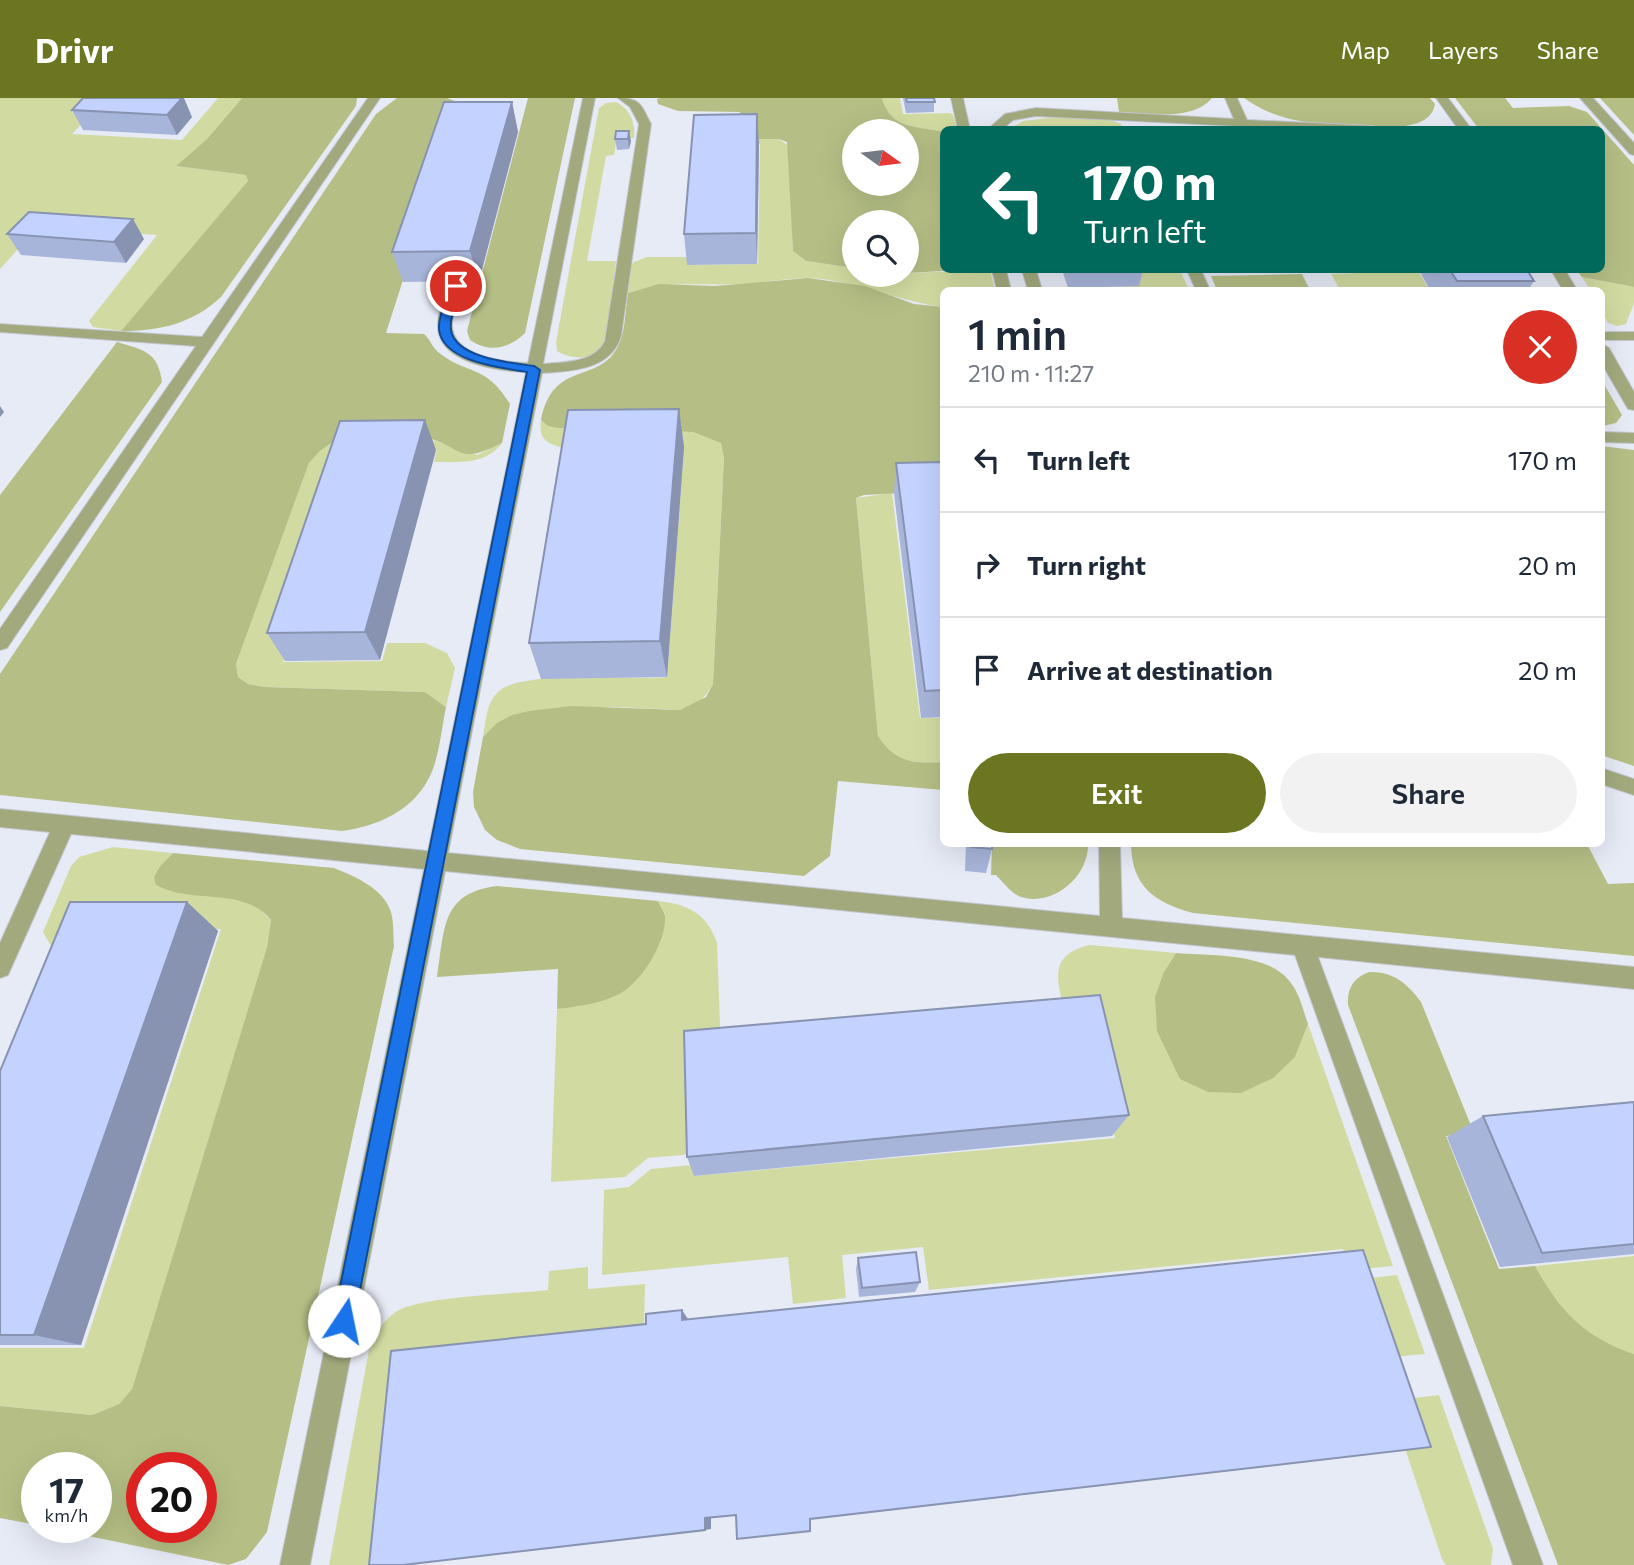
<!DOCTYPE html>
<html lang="en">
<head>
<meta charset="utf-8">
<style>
	body { margin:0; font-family:Commissioner,sans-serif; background:#f2f2f3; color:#1f2937; height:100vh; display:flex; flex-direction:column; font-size:26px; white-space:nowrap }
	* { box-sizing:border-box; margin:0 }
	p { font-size:23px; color:#747a83 }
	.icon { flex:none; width:38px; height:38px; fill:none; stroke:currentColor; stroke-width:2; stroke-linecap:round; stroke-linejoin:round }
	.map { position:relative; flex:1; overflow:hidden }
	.sheet { position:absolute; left:940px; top:189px; width:665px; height:560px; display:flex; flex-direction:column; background:#fff; border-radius:10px; box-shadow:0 7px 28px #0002 }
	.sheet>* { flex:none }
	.banner { position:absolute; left:940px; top:28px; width:665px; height:147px; border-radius:10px; box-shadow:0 7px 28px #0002; background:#00695c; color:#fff; overflow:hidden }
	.needle { width:46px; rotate:104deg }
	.tools { position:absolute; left:842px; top:21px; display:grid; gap:14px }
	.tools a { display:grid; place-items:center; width:77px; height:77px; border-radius:50%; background:#fff; box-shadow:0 7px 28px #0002; font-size:35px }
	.speed { position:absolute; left:21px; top:1354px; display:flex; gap:14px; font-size:35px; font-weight:700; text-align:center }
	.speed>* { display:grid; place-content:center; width:91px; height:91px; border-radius:50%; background:#fff; box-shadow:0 7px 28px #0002; line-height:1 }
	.speed small { font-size:18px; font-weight:400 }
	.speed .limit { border:10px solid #d22; background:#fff; color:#111 }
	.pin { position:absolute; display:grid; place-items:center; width:60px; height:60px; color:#fff; margin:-30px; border:4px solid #fff; border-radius:50%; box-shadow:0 2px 7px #0007 }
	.me { position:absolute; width:77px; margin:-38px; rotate:11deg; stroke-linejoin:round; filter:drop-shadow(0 0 5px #0008) }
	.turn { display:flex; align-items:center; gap:24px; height:147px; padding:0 28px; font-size:32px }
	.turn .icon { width:91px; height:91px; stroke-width:2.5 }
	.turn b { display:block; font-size:49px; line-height:60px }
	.round { display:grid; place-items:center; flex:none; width:74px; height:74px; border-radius:37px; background:#f2f2f3 }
	.head { display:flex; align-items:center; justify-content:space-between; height:119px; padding:0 28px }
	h1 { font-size:42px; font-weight:600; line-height:52px }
	.cta { display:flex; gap:14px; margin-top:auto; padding:14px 28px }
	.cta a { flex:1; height:80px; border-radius:42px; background:#6c7621; color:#fff; font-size:28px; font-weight:600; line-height:80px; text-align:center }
	.cta a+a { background:#f2f2f3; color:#1f2937 }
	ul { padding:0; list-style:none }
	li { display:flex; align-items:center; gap:21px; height:105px; padding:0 28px; border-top:2px solid #e0e1e3 }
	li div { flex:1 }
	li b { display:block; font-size:26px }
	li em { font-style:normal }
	header { display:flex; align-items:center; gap:42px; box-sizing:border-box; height:98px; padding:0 35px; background:#6c7621; color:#fff }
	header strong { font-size:33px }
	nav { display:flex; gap:38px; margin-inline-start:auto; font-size:24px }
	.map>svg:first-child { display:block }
</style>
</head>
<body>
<header>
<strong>Drivr</strong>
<nav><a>Map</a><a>Layers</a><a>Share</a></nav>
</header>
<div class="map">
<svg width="1634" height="1467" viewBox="0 0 1634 1467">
	<rect width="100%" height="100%" fill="#e7ebf6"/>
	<path fill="#d1dba1" d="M0 0H107L72 36 182 42 218 0H242L207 41 176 68 246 77 249 83 121 233 93 229 89 223 157 137 38 129 0 171Z
		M882 0H900L903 16 950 15 953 17 957 31 943 32V34C915 27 891 32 882 0Z
		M616 4C630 11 636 25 634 40H617L614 57 606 58 587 163H616C613 184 611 230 602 247 594 263 571 262 557 253L556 244 599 10 606 5Z
		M1057 19 1111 22 1121 26 1123 31 1008 32 1023 23Z
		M769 40 779 41 789 48 793 153 806 163 854 170V177L990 172 995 192H943V209C904 204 868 188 829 182 799 177 769 185 739 186 700 188 665 182 628 195L631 168 634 164 647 159H688V167L758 166 760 46H740V41Z
		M1133 172H1180L1189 192 1050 191 1139 188Z
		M1382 172H1418L1429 192H1340L1331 176 1383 174Z
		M1582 179 1634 189V205L1626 226 1617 228 1608 225 1601 212V192H1590Z
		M541 322 548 328 558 330 693 334 721 344 724 360 713 586C705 601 696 607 680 612 625 610 524 599 483 639 486 623 486 605 498 594 521 571 631 583 667 579L684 349H560C543 344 539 338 541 322Z
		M424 339 477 357 502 345C486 367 459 364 434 364L437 351 352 352 283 564 382 563 387 545H425L447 555 455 570 446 609 425 594 265 589 248 586 238 579 236 566 309 365 320 353 337 341Z
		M892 395 920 620H943V664C914 666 895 664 878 638L856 400Z
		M113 749 173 755 161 767 234 802 252 804 271 822 267 849 132 1291 119 1306 92 1317 0 1308V1250H84L221 831H106L57 850 51 848 43 834 71 768 79 759Z
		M658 803C687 806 707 815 717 845L721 952 693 1056 648 1060 625 1079 551 1084 557 911 581 908 665 816Z
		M1090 847 1176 855 1164 874 1295 959 1308 926 1393 1168 1351 1172 1343 1151 929 1192 923 1149 842 1157 846 1200 793 1206 788 1159 602 1177 604 1092 629 1089 651 1071 692 1067 694 1078 1115 1040 1087 921 1067 922C1059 888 1044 857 1090 847Z
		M1634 1158V1256C1583 1238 1561 1214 1535 1168Z
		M588 1169V1191L645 1186 644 1234 391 1467H329L369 1252C375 1237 383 1222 397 1213 421 1198 515 1196 548 1192L549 1173Z
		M1397 1177 1425 1256 1380 1260 1353 1182Z
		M1439 1297 1493 1451 1491 1467H1446L1442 1461 1389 1303Z"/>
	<path fill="#b5bf85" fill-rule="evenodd" d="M242 0H357L356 8 221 199C192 226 160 233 121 233L248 83 246 77 176 68 207 41Z
		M397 0H447L460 5 386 235 424 236C430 241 432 249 438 254 468 278 485 265 510 306L502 345C455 369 464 348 424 339L337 341 320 353 309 365 236 566 238 579 248 586 265 589 425 594 446 609C442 628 439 660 430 678 413 713 378 728 342 733L0 697V576L376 16Z
		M528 0H575L525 235C509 251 489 255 470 242L467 233Z
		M661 0H882C891 32 915 27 943 34V172H960L907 175 906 124H854V170L806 163 793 153 787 44 779 41H740V14L678 13 658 6 657 1ZM854 33H906V86H854Z
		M1117 0H1212C1192 24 1147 15 1119 14Z
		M1244 0H1430L1435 6C1432 23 1416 26 1401 29 1348 26 1289 33 1244 0Z
		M1455 0H1505L1513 10 1569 8 1587 14 1634 67V189L1582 179 1576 172H1601V32L1479 31Z
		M1600 0H1634V37Z
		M1302 176 1310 192H1217L1211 178Z
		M808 180 865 188 914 206 943 209V393L864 397 856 400 878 638C895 664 914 666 943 664V692L838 683 830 758 804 778 520 751 497 742 485 732 474 709 473 694 483 639 497 625 512 617 529 613 572 608 680 612 706 599 713 586 724 360 721 345 693 334 558 330 548 328 541 322C553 261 599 287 618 248 626 233 625 212 628 195L659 186 715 188Z
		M117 244C143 252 158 253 162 284L0 514V397Z
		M1601 281 1622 317 1616 325 1603 328Z
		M1601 348 1634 352V668L1601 657Z
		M992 746H1088C1089 778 1054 809 1021 799 1012 796 1003 784 996 777H991Z
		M1131 746H1587L1608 786 1634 785V858L1193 815C1154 804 1132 789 1131 746Z
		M173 755 334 770C356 779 383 790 391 814 394 824 393 838 394 848L267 1434 246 1461 228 1467 50 1430H96V1370H37V1427L0 1420V1308L92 1317 119 1306 132 1291 267 849 271 822C243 788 193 807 156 787L154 779 161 767ZM142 1370H201V1430H142Z
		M497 788 658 803C660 808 664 813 665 818 667 844 639 889 615 898 597 906 577 909 557 911L558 871 437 879C445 832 440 795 497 788Z
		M1176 855C1210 858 1270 854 1291 885 1300 897 1303 912 1308 926L1295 959 1273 980 1241 995 1208 994 1180 981 1157 933 1155 899 1164 874Z
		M1369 874C1393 873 1408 886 1421 904L1474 1035 1446 1038 1499 1171 1535 1168C1561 1214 1583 1238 1634 1256V1467H1558L1348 907C1347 891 1353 880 1369 874Z"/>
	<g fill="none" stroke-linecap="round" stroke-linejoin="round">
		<g stroke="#c4c7d1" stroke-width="2">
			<path id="minor" d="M368 0H380L7 550 0 552V531L196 248 0 234V226L202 239Z
				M583 0H595L543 266C564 264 595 265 605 243L639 26 630 9 618 0C641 0 641 7 651 26L621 238C611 272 572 273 542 275L448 755 1100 818 1099 746H1120L1122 820 1634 869V891L1318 859 1543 1467H1513L1295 857 445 773 310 1467H280L424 771 71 736 8 877 0 880V845L50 734 0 729V711L428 753 526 274C498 273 435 265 438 225 438 213 445 200 449 188L451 185H461L463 188C460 200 453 213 452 225 451 259 504 264 528 265Z
				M951 0H963L970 32H958Z
				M1225 0H1237L1247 22 1373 28 1379 32 1250 29 1251 32H1239L1237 28 1036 18 1013 22 1001 32H987L1005 16 1036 10 1234 21Z
				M1436 0H1448L1472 32H1459Z
				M1580 0H1593L1634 45V57L1630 56Z
				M992 172H1006L1011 192H997Z
				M1022 172H1036L1042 192H1028Z
				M1187 172H1201L1210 192H1196Z
				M1551 172H1565L1577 192H1563Z
				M1601 234H1634V242H1601Z
				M1601 245 1609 250 1634 294V312L1628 311 1601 264Z
				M1601 334 1634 335V345L1601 344Z
				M1601 670 1634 681V697L1601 686Z"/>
		</g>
		<use href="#minor" fill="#a2aa7d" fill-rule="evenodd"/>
	</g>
	<path fill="#a8b5da" d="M83 0 192 19 177 37 83 32 72 12Z
		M903 0H934V14L906 15Z
		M512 4 518 34 479 183 403 184 392 154Z
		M629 33 631 43 629 51 617 52 615 41Z
		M759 46 757 166 687 167 684 136Z
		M7 136 144 141 126 165 21 157Z
		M1062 172H1143L1139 188 1068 190Z
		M1419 172H1527L1534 183 1528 192H1430Z
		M679 311 684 349 667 579 541 581 529 545Z
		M436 352 380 562 285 563 267 535Z
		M943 364V619L921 620 894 395 896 365Z
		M966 746H992V751L986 775 965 773Z
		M187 804 218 833 81 1247H0V973Z
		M1634 1004V1156L1500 1169 1447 1039 1483 1018Z
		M1129 1017 1112 1038 694 1078 687 1059Z
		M858 1160 920 1184 915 1194 859 1199 856 1171Z"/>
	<path fill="#8893b2" d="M182 0H184L192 19 177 37 167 17Z
		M512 4 518 34 479 183 470 153Z
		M757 16 759 46 757 166 756 135Z
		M629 33 631 43 629 51 628 41Z
		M133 121 144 141 126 165 114 144Z
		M0 308 4 314 0 319Z
		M679 311 684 349 667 579 660 543Z
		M425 322 436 352 380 562 365 534Z
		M187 804 218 833 81 1247 34 1237Z
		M682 1212 688 1221V1231L682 1222Z
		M711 1419V1431L705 1432V1420Z"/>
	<path fill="#c3d2fe" stroke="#8893b2" stroke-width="2" d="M83 0H182L167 17 72 12Z
		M906 0H934L935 4H907Z
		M444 4H512L470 153 392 154Z
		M757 16 756 135 684 136 694 17Z
		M616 33H629L628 41H615Z
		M29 114 133 121 114 144 7 136Z
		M1450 172H1527L1534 183H1457Z
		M679 311 660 543 529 545 568 312Z
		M425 322 365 534 267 535 340 323Z
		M943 364V592L925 593 896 365Z
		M971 746H992V751L971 749Z
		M70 804H187L34 1237H0V973Z
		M1100 897 1129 1017 687 1059 684 933Z
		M1634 1004V1146L1542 1155 1483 1018Z
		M1363 1152 1431 1349 810 1421V1433L737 1441 736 1417 705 1420V1432L403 1467H369L391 1253 646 1226V1216L682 1212V1222Z
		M916 1154 920 1184 862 1190 858 1160Z"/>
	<path fill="#1a73e8" stroke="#114b97" stroke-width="2" d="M456 185 462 188C458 201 449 219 451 232 455 260 511 265 534 268L540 272 354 1223 351 1230 344 1233 336 1230 333 1223 527 274C502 270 442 264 439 231 438 218 447 200 451 188Z"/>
</svg>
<div class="tools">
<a><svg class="needle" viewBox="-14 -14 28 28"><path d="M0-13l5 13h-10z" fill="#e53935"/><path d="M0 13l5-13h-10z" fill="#747a83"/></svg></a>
<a><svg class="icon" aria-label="search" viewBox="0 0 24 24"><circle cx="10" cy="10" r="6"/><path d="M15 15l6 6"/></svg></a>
</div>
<div class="speed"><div>17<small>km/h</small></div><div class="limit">20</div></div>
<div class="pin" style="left:456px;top:188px;background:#d93025"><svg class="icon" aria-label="arrive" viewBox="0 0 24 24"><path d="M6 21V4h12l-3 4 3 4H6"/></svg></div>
<svg class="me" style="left:344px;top:1223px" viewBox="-20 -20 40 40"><circle r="19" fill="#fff"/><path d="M0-13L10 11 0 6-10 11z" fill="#1a73e8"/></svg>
<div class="banner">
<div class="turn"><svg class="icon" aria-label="left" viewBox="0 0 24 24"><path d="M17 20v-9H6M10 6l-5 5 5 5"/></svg><div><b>170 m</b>Turn left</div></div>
</div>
<section class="sheet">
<div class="head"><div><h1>1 min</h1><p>210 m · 11:27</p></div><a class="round" style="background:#d93025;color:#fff"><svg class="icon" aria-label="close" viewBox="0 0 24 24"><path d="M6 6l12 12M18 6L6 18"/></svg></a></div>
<ul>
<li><svg class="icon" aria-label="left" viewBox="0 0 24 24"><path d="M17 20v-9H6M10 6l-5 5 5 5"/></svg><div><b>Turn left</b></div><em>170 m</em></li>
<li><svg class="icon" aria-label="right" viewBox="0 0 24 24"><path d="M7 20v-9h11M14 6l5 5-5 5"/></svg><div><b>Turn right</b></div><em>20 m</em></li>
<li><svg class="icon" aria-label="arrive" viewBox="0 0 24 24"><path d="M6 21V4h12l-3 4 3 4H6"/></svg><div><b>Arrive at destination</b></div><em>20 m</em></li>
</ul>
<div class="cta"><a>Exit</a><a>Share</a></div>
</section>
</div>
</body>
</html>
